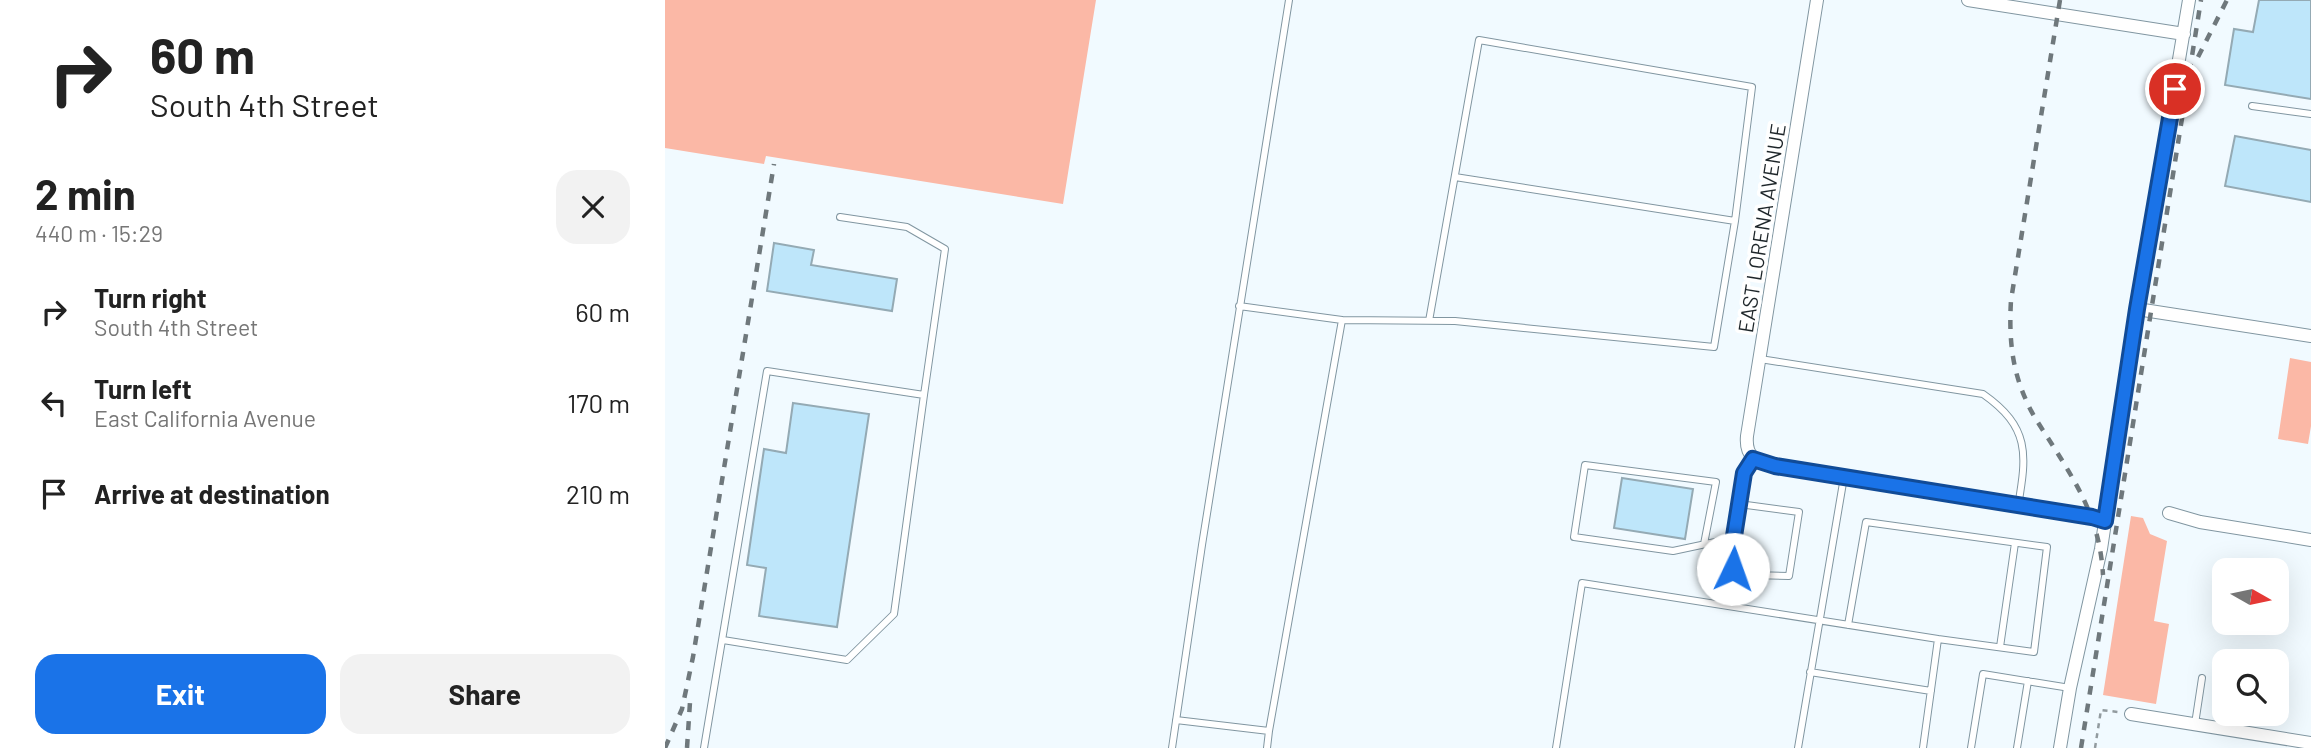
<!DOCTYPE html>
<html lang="en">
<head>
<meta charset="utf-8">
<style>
	body { margin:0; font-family:Barlow,sans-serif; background:#f2f2f2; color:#222; height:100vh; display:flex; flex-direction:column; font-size:26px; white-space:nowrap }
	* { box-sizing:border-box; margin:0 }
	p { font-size:23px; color:#767676 }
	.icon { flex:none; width:38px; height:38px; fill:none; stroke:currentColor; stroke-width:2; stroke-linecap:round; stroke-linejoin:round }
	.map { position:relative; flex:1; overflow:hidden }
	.details { display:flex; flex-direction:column; background:#fff; width:665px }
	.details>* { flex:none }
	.top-card { background:#fff; color:#222; overflow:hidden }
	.needle { width:46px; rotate:99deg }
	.buttons { position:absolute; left:1547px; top:558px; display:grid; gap:14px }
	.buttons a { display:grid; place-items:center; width:77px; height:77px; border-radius:14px; background:#fff; box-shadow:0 7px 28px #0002; font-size:35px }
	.pin { position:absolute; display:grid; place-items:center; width:60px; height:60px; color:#fff; margin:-30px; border:4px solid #fff; border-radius:50%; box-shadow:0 2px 7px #0007 }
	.me { position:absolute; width:77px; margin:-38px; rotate:3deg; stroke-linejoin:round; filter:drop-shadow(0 0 5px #0008) }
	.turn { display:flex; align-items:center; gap:24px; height:147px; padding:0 35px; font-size:32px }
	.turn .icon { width:91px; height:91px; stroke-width:2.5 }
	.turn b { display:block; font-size:49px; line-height:60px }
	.round { display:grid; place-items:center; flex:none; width:74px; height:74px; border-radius:21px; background:#f2f2f2 }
	.summary { display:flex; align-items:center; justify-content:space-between; height:119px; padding:0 35px }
	h1 { font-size:42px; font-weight:700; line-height:52px }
	.primary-button { display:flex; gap:14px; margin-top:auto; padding:14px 35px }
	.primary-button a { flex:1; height:80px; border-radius:21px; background:#1a73e8; color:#fff; font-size:28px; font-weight:700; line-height:80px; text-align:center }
	.primary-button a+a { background:#f2f2f2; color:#222 }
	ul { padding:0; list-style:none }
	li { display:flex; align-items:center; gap:21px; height:91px; padding:0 35px }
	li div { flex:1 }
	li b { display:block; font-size:26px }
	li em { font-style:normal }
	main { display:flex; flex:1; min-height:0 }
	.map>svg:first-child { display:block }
</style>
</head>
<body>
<main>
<section class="details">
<div class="top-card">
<div class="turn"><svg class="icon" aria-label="right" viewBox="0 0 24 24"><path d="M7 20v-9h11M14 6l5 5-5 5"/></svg><div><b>60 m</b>South 4th Street</div></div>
</div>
<div class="summary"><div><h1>2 min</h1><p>440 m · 15:29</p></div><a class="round"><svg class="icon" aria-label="close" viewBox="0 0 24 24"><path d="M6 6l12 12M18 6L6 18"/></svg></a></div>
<ul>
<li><svg class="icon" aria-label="right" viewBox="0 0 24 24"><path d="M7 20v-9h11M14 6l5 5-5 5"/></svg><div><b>Turn right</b><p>South 4th Street</p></div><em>60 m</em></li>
<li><svg class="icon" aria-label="left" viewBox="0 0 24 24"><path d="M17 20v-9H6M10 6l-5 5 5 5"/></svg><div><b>Turn left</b><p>East California Avenue</p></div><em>170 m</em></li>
<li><svg class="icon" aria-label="arrive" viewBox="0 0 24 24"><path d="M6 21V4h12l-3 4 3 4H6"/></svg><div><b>Arrive at destination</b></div><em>210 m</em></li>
</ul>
<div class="primary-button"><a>Exit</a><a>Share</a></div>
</section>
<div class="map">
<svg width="1646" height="748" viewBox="0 0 1646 748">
	<rect width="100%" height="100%" fill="#f1faff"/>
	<path fill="#fbb8a6" d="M0 0H431L398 204 101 156 99 164 0 148Z
		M1625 358 1646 362V426L1643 444 1613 439Z
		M1466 516 1478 518 1485 534 1502 541 1489 621 1504 624 1491 704 1438 695Z"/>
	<path fill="#bee6fa" stroke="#94aab4" stroke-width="2" d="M1594 0H1646V99L1560 85 1569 29 1588 32Z
		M1570 136 1646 150V202L1560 186Z
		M109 243 149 250 146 265 232 279 227 311 102 291Z
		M128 403 204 414 172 627 94 616 101 568 82 565 99 449 121 453Z
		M957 478 1028 489 1020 539 949 528Z"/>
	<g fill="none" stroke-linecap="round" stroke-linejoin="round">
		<g stroke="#8196a1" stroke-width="8">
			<path id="service" d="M1587 106 1646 114
				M790 177 1070 221
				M175 217 242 227 280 249 259 395
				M677 320 790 321 1049 347 1070 221 1087 87 814 40 764 321
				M1095 359 1318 394C1365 427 1362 454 1353 506
				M1074 504 1134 512 1124 576 1087 575 1067 569 1066 555 1078 473 1089 459
				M1039 544 1051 482 920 465 909 537 1008 551 1069 538
				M1183 625 1201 522 1382 547 1369 652 1273 639
				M1335 647 1350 543
				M1145 672 1266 691
				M511 720 604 731 677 320 574 306
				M1530 724 1537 678
				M39 748 102 371 259 395 229 614 182 660 58 640
				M507 748 537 545 624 0
				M602 748 604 731
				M891 748 917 583 1273 639 1258 748
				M1133 748 1179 477
				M1306 748 1318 674 1405 688
				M1352 748 1363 681"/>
		</g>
		<g stroke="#8196a1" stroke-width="14">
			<path id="minor" d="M1152 0 1082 436C1080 457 1091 462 1110 466L1427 517 1440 521
				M1303 0 1519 34
				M1472 309 1646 336
				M1504 513 1535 522 1646 540
				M1466 714 1646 743
				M1395 748 1405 688 1436 549 1472 309 1524 0"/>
		</g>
		<path stroke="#929b9f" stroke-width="2.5" stroke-dasharray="5 5" stroke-linecap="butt" d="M1430 748 1436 710 1453 712"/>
		<use href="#service" stroke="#fff" stroke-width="6"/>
		<use href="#minor" stroke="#fff" stroke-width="12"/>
		<path stroke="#6f787c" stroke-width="4.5" stroke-dasharray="9 9" stroke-linecap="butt" d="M1395 0 1346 300C1344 335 1346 367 1361 400 1368 417 1379 431 1388 446 1416 490 1435 523 1438 575
			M1533 57 1562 0
			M0 748 17 709 28 657 109 164
			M22 748 25 702
			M1416 748 1536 0"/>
	</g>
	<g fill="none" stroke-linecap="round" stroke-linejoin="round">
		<g stroke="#114b97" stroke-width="18">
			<path id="route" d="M1068 569 1066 555 1079 473 1088 459 1110 466 1427 517 1440 521 1472 309 1510 89"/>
		</g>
		<use href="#route" stroke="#1a73e8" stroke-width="12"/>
	</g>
	<g text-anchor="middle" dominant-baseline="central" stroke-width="7" stroke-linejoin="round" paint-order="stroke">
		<g font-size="21" fill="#1d2529" stroke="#fff">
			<text transform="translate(1096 228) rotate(-81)">EAST LORENA AVENUE</text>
		</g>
	</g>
</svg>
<div class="buttons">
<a><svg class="needle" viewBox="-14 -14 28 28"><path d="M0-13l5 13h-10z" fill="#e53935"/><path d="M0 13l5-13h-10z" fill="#767676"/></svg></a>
<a><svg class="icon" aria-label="search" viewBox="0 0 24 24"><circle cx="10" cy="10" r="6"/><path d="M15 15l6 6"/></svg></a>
</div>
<div class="pin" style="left:1510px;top:89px;background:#d93025"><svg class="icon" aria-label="arrive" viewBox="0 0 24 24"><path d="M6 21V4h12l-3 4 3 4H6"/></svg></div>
<svg class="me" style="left:1068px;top:569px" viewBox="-20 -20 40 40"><circle r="19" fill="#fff"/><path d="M0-13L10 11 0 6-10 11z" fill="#1a73e8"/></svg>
</div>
</main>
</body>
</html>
